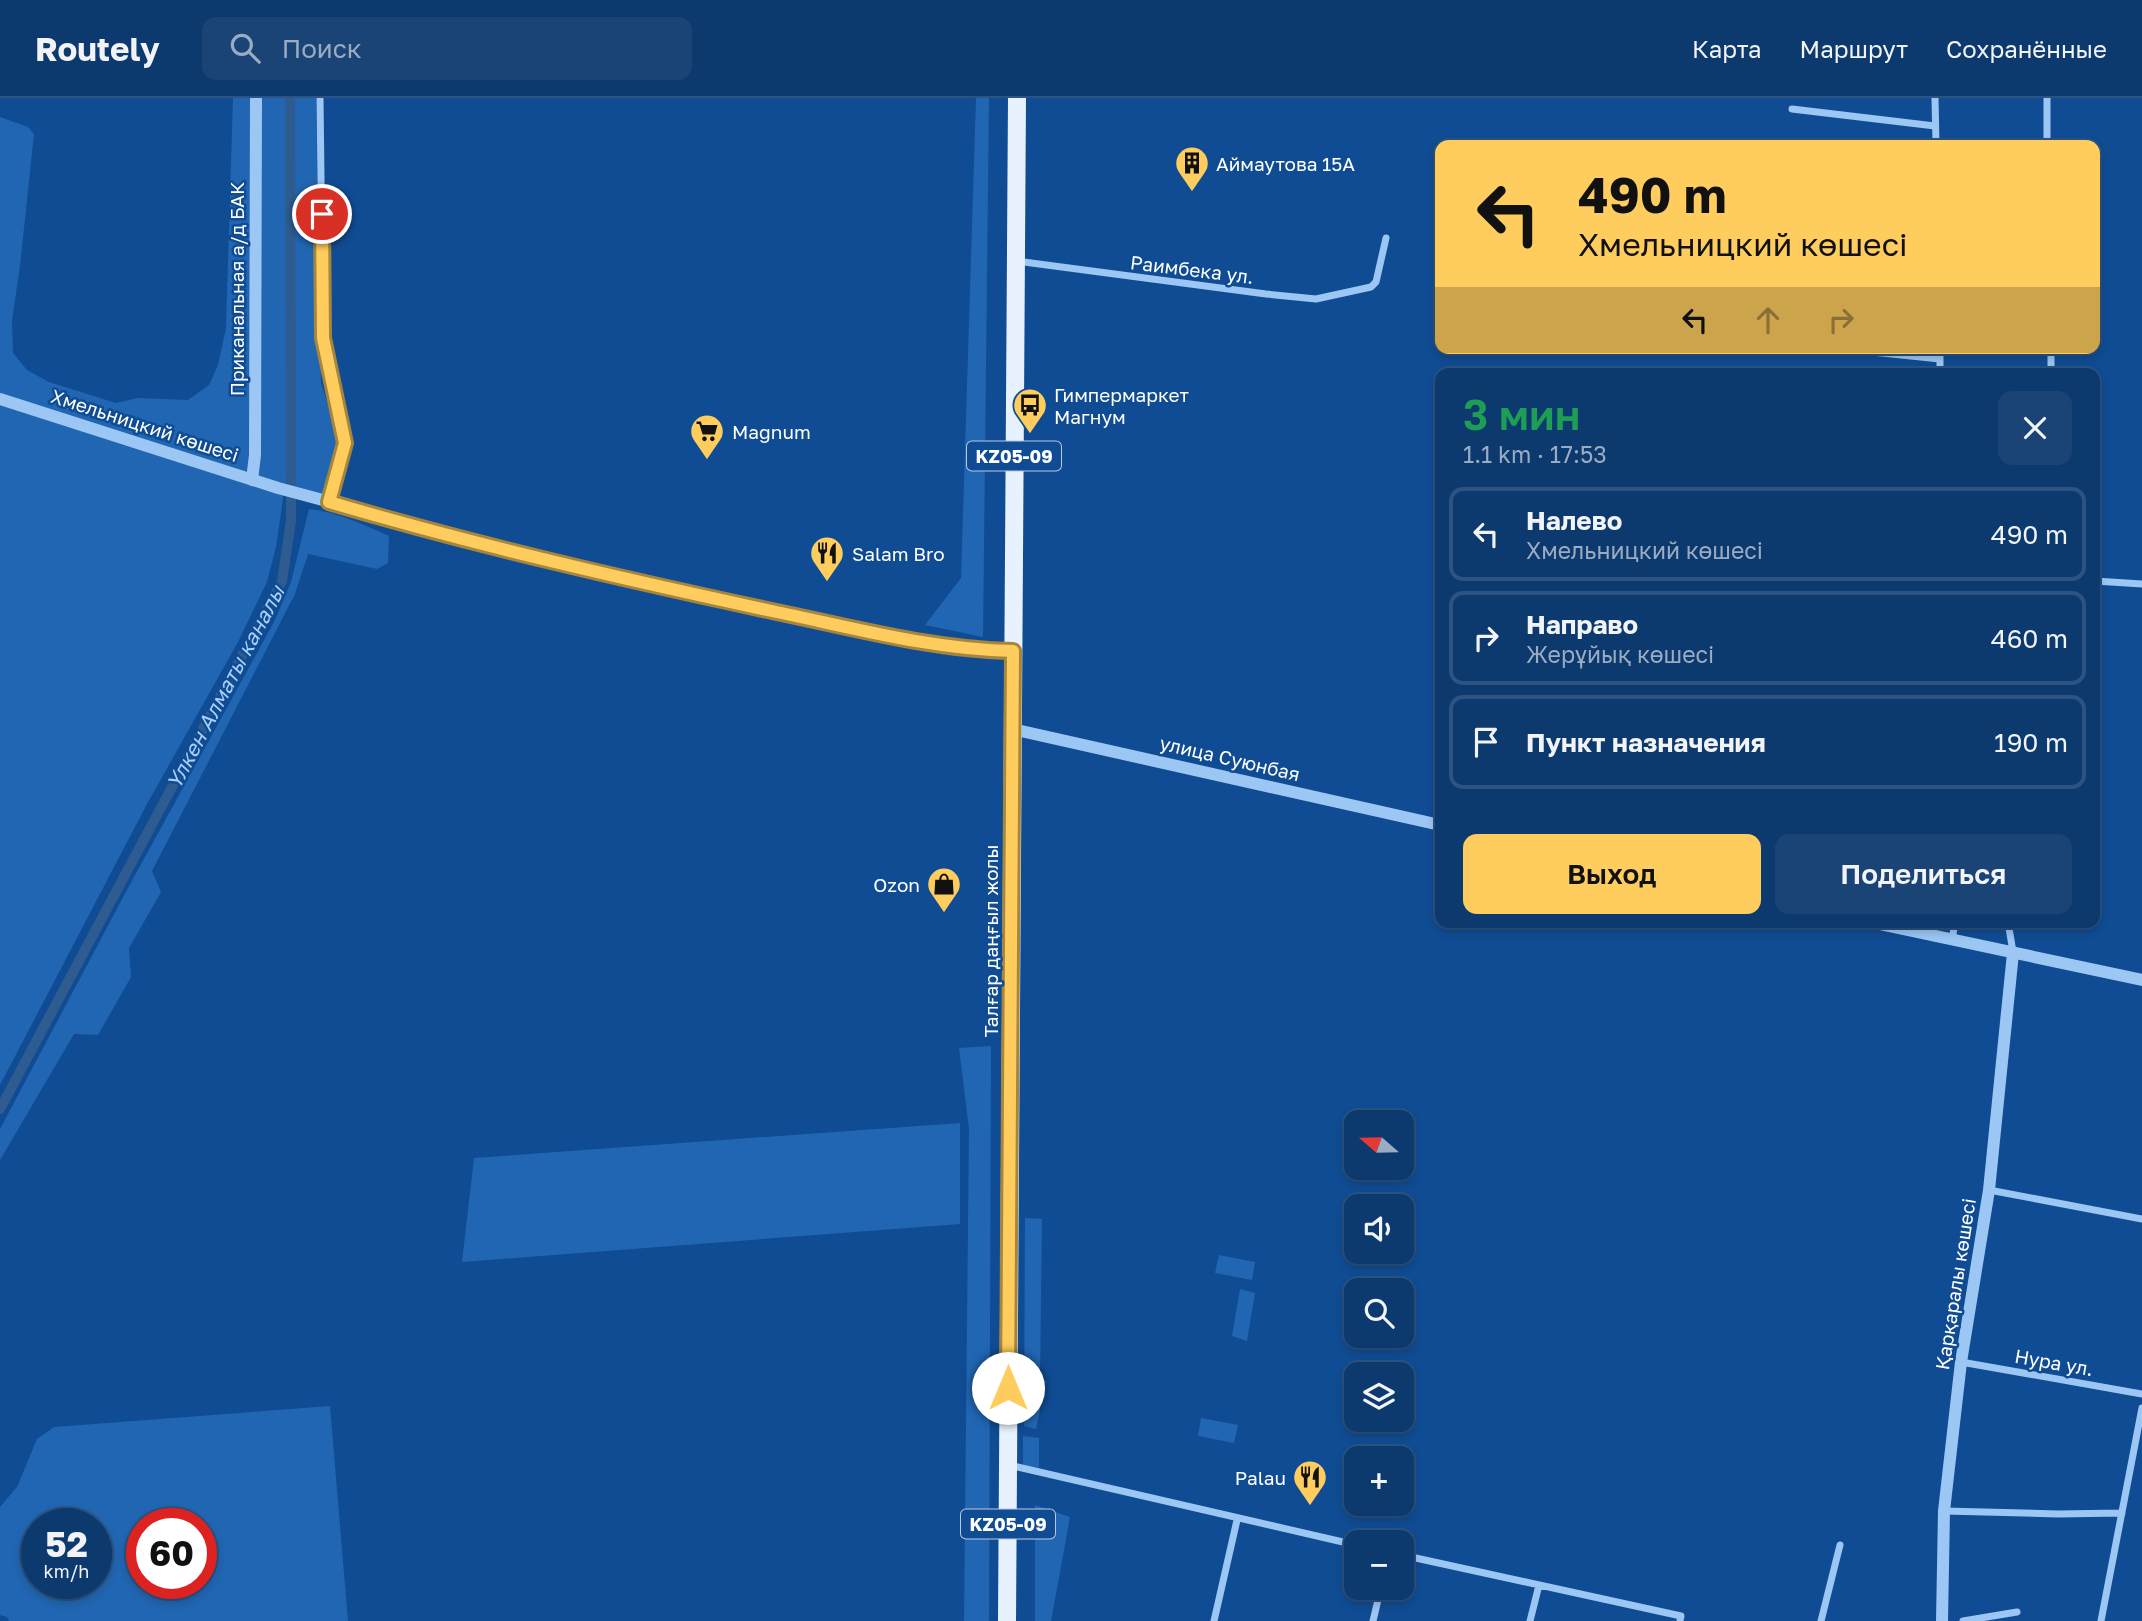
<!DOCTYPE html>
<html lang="ru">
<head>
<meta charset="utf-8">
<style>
	body { margin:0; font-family:"Golos Text",sans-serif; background:#1a4476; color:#f1f3f6; height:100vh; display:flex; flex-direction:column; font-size:26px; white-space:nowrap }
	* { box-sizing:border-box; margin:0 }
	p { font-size:23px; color:#9aacc2 }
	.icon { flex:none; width:38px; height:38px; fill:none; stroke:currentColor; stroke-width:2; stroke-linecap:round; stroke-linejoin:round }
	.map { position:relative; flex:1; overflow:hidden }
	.details { position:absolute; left:1435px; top:270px; width:665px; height:560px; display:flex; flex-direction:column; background:#0c396e; border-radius:14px; box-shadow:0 4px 10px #0003,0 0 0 2px #2c5381 }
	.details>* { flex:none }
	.hud { position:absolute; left:1435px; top:42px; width:665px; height:214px; border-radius:14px; box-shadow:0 4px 10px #0003,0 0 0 2px #2c5381; background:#ffcd5e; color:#111; overflow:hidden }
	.needle { width:46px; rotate:290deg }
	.buttons { position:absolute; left:1344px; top:1012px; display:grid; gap:14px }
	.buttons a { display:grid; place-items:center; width:70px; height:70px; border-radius:14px; background:#0c396e; box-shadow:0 4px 10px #0003,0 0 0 2px #2c5381; font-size:35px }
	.speed { position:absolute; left:21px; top:1410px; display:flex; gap:14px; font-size:35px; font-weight:700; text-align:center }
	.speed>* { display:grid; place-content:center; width:91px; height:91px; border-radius:50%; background:#0c396e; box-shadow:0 4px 10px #0003,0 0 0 2px #2c5381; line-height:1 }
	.speed small { font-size:18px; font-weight:400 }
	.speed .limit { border:10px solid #d22; background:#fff; color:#111 }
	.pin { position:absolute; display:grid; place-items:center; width:60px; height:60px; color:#fff; margin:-30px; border:4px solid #fff; border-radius:50%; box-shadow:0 2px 7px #0007 }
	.me { position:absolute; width:77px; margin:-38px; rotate:0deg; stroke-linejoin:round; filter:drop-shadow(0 0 5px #0008) }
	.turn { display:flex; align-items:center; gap:24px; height:147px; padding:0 28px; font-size:32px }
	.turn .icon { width:91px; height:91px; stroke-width:2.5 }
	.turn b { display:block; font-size:49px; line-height:60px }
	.lanes { display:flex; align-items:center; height:66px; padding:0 28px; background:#0003; justify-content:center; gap:35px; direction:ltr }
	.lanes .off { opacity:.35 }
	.round { display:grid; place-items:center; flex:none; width:74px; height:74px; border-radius:14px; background:#1a4476 }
	.head { display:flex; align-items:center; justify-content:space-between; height:119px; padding:0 28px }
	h1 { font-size:42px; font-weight:600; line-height:52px; color:#1e9e55 }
	.cta { display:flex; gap:14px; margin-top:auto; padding:14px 28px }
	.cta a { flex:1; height:80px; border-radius:14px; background:#ffcd5e; color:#111; font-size:28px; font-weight:600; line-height:80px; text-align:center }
	.cta a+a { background:#1a4476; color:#f1f3f6 }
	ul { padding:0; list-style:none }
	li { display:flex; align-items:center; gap:21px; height:94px; margin:0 14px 10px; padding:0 14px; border:4px solid #2c5381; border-radius:14px }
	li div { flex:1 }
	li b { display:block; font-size:26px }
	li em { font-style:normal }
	header { display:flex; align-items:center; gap:42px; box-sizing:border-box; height:98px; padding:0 35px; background:#0c396e; border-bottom:2px solid #2c5381 }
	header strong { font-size:33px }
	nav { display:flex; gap:38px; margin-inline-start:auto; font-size:24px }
	.search { width:490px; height:63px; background:#1a4476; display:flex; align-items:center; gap:18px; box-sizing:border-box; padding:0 24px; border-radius:14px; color:#9aacc2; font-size:26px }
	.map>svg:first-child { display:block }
</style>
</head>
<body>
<header>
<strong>Routely</strong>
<div class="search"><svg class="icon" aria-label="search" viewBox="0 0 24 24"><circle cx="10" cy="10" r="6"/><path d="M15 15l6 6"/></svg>Поиск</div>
<nav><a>Карта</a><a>Маршрут</a><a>Сохранённые</a></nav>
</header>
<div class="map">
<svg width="2142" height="1523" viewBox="0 0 2142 1523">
	<rect width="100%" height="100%" fill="#104c93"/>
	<path fill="#2166b2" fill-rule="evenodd" d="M233 0H316L321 284 337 337V360L325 397 285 387 276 449 267 484 238 544 147 706 0 987V19L28 29 34 36 20 168 12 222 13 255 27 272 49 284 116 305 138 300 188 302 209 287 218 267 226 230Z
		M976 0H989L983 539 925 527 961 480Z
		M309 411C337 414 363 426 389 438L388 465 377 471 308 456 295 496 152 773 161 794 129 850 131 879 98 937 74 936 0 1062V1031L128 790 274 524 291 484Z
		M991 948 989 1523H964L969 1031 959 950Z
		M960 1025V1126L462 1164 474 1060Z
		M1025 1120 1042 1121 1040 1281 1046 1283 1036 1331 1024 1328Z
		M1219 1157 1255 1164 1252 1182 1215 1175Z
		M1240 1191 1255 1195 1247 1243 1232 1238Z
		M330 1308 348 1523H9L7 1519 0 1517V1409L17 1389 37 1341 54 1329ZM37 1426H96V1486H37ZM201 1426V1486H142V1426Z
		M1201 1320 1238 1327 1234 1345 1198 1338Z
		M1023 1338 1039 1340V1375L1023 1371Z
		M1035 1407 1070 1419 1051 1523H1035Z"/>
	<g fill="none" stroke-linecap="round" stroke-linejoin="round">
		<path stroke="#2f5c90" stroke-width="10" d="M0 1011 282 483 291 423 290 0"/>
		<path stroke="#9cc6f4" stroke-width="7" d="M320 0 323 240 345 345 329 404
			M1935 0 1936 47
			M2047 0V47
			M1792 11 1935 28
			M1016 163 1266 196 1316 201 1371 189 1376 184 1386 140
			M1833 250 1940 261
			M2051 250V275
			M1940 275V250
			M2095 483 2142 486
			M2008 824 2013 854
			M1952 842 1955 824
			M1989 1092 2142 1121
			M1961 1264 2142 1296
			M1009 1367 1356 1447
			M1944 1413 2058 1416 2122 1415
			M1402 1457 1681 1518 1680 1523
			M1214 1523 1237 1422
			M1373 1523 1381 1489
			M1530 1523 1539 1487
			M1821 1523 1840 1447
			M1963 1523 2017 1514
			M2101 1523 2142 1310"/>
		<path stroke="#9cc6f4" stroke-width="12" d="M0 301 278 390 595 475 844 528 975 552 1013 553
			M252 382 255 357 256 0
			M1012 631 1440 727
			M1870 824 2142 882
			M1942 1523 1944 1413 1961 1264 1989 1092 2013 855"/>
		<path stroke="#e8f2ff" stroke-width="18" d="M1007 1523 1017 0"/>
	</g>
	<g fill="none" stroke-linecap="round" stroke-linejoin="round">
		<g stroke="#a6853d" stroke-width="18">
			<path id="route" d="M322 116 323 240 345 345 329 404C475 447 623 481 772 513 850 529 933 552 1013 553L1008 1290"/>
		</g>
		<use href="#route" stroke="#ffcd5e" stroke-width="12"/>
	</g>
	<defs>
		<g id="building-pin" transform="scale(1.75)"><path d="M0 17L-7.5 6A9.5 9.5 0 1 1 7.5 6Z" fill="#ffcd5e" stroke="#104c93"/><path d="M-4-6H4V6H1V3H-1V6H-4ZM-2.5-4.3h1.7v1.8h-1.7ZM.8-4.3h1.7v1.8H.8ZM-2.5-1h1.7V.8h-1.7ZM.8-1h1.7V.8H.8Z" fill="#111"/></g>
		<g id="bus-pin" transform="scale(1.75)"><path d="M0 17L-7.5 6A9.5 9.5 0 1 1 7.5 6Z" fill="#ffcd5e" stroke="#104c93"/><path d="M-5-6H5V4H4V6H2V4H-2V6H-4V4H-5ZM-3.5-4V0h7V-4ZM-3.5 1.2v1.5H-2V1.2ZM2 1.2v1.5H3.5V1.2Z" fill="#111"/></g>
		<g id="supermarket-pin" transform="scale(1.75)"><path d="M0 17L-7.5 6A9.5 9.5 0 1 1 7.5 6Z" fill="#ffcd5e" stroke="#104c93"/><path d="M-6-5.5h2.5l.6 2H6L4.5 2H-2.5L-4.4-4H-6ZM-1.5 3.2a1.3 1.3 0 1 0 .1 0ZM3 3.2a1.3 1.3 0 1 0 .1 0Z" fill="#111"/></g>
		<g id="restaurant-pin" transform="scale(1.75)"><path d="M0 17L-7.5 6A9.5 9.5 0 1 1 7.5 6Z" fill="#ffcd5e" stroke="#104c93"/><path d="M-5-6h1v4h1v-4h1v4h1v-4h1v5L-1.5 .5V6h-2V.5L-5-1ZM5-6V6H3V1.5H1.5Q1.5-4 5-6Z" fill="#111"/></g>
		<g id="shop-pin" transform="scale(1.75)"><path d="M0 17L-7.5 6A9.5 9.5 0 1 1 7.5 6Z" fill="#ffcd5e" stroke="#104c93"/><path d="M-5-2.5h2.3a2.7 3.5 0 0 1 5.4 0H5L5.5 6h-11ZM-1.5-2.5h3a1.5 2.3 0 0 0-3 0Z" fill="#111"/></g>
	</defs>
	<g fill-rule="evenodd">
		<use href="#building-pin" x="1192" y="65"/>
		<use href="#bus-pin" x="1030" y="307"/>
		<use href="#supermarket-pin" x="707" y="333"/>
		<use href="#restaurant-pin" x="827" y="455"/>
		<use href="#shop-pin" x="944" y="786"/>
		<use href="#restaurant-pin" x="1310" y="1379"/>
	</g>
	<g text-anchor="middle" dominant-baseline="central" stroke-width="5" stroke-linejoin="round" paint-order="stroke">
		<g fill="#104c93" stroke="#b7c9df" stroke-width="2">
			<rect x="967" y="343.5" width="94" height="29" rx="5"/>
			<rect x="961" y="1411.5" width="94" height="29" rx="5"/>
		</g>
		<g font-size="18" font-weight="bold" fill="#fff">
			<text x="1014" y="358">KZ05-09</text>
			<text x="1008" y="1426">KZ05-09</text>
		</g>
		<g font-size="19" fill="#fff" stroke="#104c93" text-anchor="start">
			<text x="1216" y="65">Аймаутова 15А</text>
			<text x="1054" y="296">Гимпермаркет<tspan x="1054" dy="22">Магнум</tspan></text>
			<text x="732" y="333">Magnum</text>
			<text x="852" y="455">Salam Bro</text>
			<text x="920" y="786" text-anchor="end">Ozon</text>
			<text x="1286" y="1379" text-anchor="end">Palau</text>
		</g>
		<g font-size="19" fill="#fff" stroke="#104c93">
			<text transform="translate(1192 171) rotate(7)">Раимбека ул.</text>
			<text transform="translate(236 191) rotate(-90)">Приканальная а/д БАК</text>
			<text transform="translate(145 327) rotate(18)">Хмельницкий көшесі</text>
			<text transform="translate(1230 660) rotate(13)">улица Суюнбая</text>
			<text transform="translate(990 843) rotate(-90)">Талғар даңғыл жолы</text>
			<text transform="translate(1955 1186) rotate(-81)">Қарқаралы көшесі</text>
			<text transform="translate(2054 1264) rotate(10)">Нура ул.</text>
		</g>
		<g font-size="21" font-style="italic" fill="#a8d0fb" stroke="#104c93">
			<text transform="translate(225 589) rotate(-62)">Үлкен Алматы каналы</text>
		</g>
	</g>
</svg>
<div class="buttons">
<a><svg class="needle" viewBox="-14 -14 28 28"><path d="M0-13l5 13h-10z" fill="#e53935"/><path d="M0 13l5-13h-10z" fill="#9aacc2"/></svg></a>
<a><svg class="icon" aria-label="sound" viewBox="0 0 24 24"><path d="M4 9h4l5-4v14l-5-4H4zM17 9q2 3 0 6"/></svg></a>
<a><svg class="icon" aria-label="search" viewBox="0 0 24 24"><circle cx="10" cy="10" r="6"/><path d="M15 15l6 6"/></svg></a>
<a><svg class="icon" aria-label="layers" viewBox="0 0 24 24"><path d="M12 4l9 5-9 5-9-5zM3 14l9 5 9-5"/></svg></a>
<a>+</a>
<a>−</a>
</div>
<div class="speed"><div>52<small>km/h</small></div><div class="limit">60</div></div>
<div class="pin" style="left:322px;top:116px;background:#d93025"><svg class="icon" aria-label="arrive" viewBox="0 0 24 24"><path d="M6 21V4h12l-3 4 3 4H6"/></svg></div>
<svg class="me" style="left:1008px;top:1290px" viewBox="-20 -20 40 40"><circle r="19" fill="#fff"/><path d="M0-13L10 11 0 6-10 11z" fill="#ffcd5e"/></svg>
<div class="hud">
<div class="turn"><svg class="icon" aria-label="left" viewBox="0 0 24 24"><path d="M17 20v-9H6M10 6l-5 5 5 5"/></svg><div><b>490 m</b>Хмельницкий көшесі</div></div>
<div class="lanes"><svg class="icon" aria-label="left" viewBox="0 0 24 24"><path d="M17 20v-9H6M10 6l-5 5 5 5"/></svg><svg class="icon off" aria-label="ahead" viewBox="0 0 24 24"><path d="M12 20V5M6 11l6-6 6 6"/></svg><svg class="icon off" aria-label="right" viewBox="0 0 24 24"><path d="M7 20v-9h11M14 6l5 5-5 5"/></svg></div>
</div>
<section class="details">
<div class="head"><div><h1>3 мин</h1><p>1.1 km · 17:53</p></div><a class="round"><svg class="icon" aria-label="close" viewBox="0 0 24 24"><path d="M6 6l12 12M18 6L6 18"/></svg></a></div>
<ul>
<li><svg class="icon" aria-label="left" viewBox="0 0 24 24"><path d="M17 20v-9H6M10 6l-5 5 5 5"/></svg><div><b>Налево</b><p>Хмельницкий көшесі</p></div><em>490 m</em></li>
<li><svg class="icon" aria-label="right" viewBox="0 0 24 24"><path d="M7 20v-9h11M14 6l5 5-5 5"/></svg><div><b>Направо</b><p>Жерұйық көшесі</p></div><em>460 m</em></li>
<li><svg class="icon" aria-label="arrive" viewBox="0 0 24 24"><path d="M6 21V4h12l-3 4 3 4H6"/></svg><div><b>Пункт назначения</b></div><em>190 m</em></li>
</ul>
<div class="cta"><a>Выход</a><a>Поделиться</a></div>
</section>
</div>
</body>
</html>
